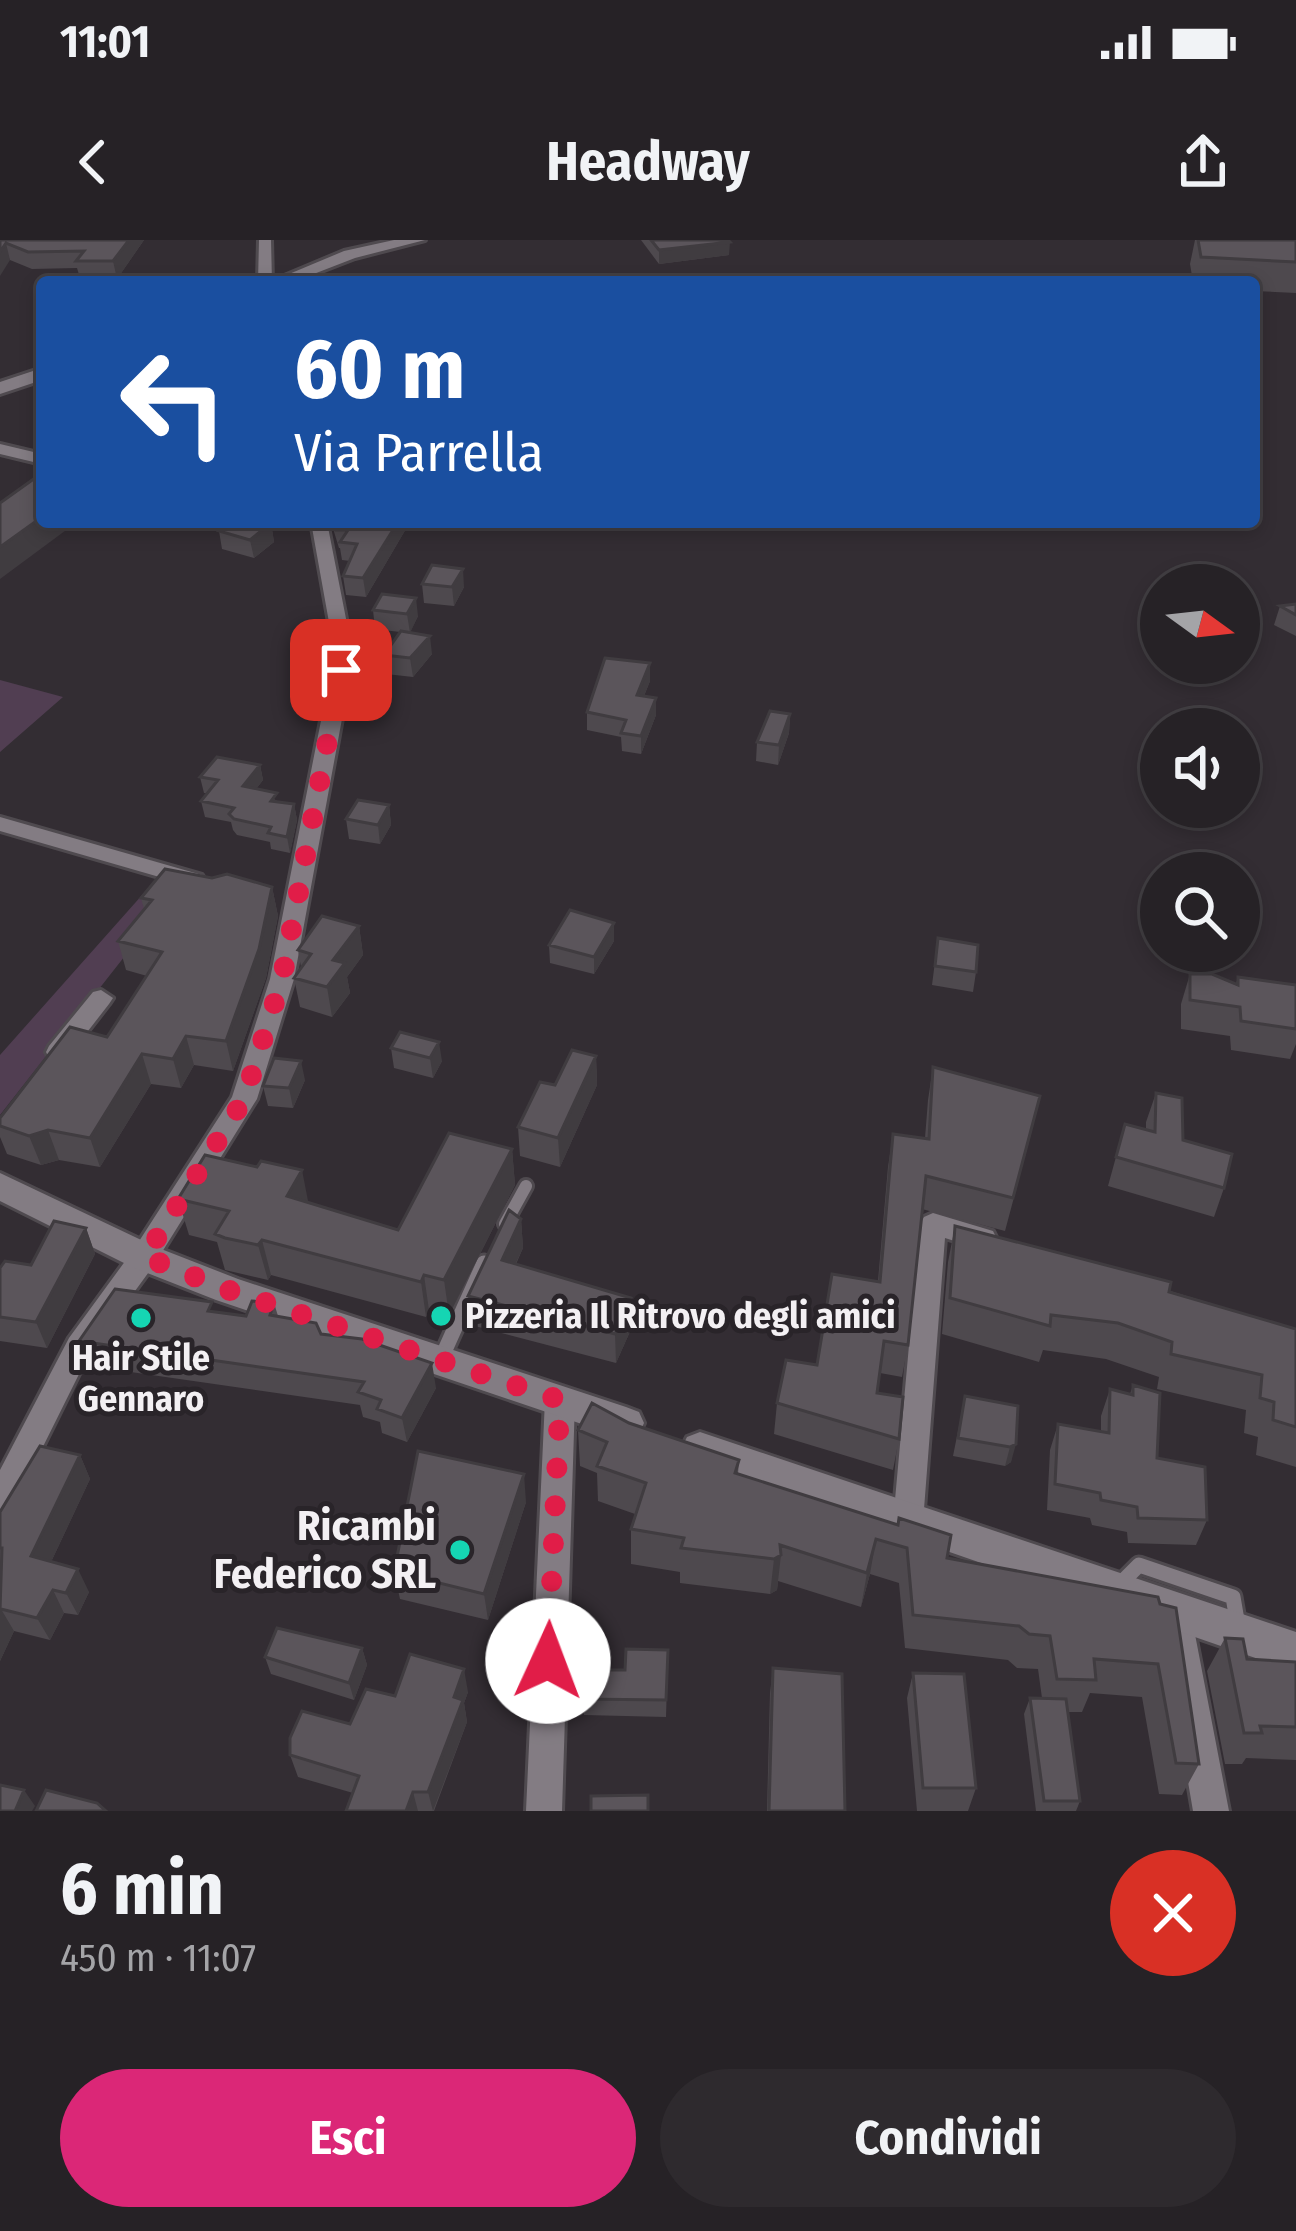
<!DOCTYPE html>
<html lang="it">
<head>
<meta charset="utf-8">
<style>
	body { margin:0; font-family:"Fira Sans Condensed",sans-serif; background:#2e2a2e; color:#f1f3f6; height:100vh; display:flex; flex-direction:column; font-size:45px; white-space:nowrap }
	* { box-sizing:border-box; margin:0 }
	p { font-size:39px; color:#a4a4a7 }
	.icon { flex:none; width:66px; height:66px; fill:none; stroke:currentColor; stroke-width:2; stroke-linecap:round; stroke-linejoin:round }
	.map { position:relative; height:1571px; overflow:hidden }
	.details { display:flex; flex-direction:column; background:#262226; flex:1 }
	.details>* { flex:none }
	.top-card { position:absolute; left:36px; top:36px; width:1224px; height:252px; border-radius:12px; box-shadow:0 6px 18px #0003,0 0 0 3px #423f43; background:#1a4fa0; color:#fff; overflow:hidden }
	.needle { width:78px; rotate:105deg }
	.buttons { position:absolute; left:1140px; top:324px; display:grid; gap:24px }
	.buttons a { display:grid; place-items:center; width:120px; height:120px; border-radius:50%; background:#262226; box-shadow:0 6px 18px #0003,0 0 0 3px #423f43; font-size:60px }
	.pin { position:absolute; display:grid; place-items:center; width:102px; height:102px; color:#fff; margin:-51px; border-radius:24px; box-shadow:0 6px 18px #0006 }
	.me { position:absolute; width:132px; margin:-66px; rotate:2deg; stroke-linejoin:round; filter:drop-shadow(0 0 9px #0008) }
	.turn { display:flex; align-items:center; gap:42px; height:252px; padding:0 60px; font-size:54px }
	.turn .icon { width:156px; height:156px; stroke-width:2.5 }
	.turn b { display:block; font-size:84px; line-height:102px }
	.round { display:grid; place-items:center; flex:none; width:126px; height:126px; border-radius:63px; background:#2e2a2e }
	.overview { display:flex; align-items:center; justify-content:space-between; height:204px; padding:0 60px }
	h1 { font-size:72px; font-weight:700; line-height:90px }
	.action { display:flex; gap:24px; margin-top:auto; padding:24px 60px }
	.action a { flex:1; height:138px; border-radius:72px; background:#db2777; color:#fff; font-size:48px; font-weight:700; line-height:138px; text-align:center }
	.action a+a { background:#2e2a2e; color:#f1f3f6 }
	.status { display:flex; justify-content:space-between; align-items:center; height:84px; padding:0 60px; background:#262226; direction:ltr }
	.status svg { height:33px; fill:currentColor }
	header { display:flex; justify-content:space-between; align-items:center; height:156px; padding:0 60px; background:#262226; font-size:54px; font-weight:700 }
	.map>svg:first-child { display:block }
</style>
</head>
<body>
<div class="status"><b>11:01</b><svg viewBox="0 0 49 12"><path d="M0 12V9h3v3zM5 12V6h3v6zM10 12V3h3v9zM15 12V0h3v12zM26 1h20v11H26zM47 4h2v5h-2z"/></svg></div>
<header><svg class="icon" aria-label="back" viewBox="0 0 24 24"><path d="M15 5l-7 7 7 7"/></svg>Headway<svg class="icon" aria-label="share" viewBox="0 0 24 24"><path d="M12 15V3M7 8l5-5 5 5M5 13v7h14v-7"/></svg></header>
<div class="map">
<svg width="1296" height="1571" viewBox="0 0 1296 1571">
	<rect width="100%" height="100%" fill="#332d33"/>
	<path fill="#513e52" d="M0 440 63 457 0 512Z
		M159 636 183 642 0 875V815Z"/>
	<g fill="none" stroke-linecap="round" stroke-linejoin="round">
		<g stroke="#4f4a4f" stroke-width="18">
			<path id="service-far1" d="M505 984 526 946"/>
		</g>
		<g stroke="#4f4a4f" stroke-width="21">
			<path id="service" d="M441 1119 484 1023
				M1121 1343 1139 1325 1233 1357 1238 1386"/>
		</g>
		<g stroke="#4f4a4f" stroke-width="6">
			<path id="minor" d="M259 0H271L272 42H258Z
				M0 204 42 214V224L0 214Z
				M311 282H327L350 399 351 430 294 739 257 859 154 1025 89 1114 11 1271 0 1275V1230L69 1098 134 1009 232 857 270 739 331 430 332 399Z
				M0 577 202 635 205 640 194 647 0 591Z
				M101 750 113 758 109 764 67 818H49L46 812 49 806 93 752Z
				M933 973 993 991 997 999 993 1007 983 1010 945 998 923 1282 919 1292 908 1296 897 1292 893 1282 920 984 924 977Z
				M560 1147 570 1151 575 1160 562 1571H526L545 1160 550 1151Z
				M1177 1369 1188 1373 1193 1384 1229 1571H1193L1161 1384 1166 1373Z"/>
		</g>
		<g stroke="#4f4a4f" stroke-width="6">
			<path id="tertiary" d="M394 0H425L355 18 293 42H270L344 11Z
				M42 128V140L0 154V142Z
				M0 933 156 1007 238 1039 626 1167 639 1172 644 1183 639 1194 626 1199 216 1060 132 1027 0 961Z
				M700 1192 1296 1392V1432L687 1221 681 1209 687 1197Z"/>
		</g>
		<use href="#service-far1" stroke="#837c83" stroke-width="12"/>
		<use href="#service" stroke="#837c83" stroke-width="15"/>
		<use href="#minor" fill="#837c83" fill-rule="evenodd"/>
		<use href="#tertiary" fill="#837c83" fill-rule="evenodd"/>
	</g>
	<path fill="#4e494e" d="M0 0H144L117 39 80 38 77 28 32 29 10 20Z
		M641 0H728L729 15 659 24Z
		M1195 0H1296V53L1254 51V42H1193L1190 24Z
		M331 282H410L366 357 346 355 343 336 350 321 342 320 340 308H339Z
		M271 283 274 302 254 318 222 309 219 291Z
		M422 344 464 347 454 366 424 363Z
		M1296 364V396L1274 385 1280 366Z
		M373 370 418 376 410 392 432 414 413 437 386 434 384 415 400 392 375 389Z
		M650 423V441L644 456 656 458V475L641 514 622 511 621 497 587 490V472Z
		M790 474 789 493 778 525 756 521 757 502Z
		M260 525 263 540 256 549 279 562 294 564 297 580 290 613 271 609 270 602 237 595 233 590 231 582 205 577 201 561 208 553H204L200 537Z
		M389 565 391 585 380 604 349 599 346 579Z
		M212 638 272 647 278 676 266 738 233 831 194 825 181 848 151 844 100 927 59 920 41 925 7 914 0 897V878L107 797 147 736 126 730 118 701 144 669 141 658Z
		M614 683V701L594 734 550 723 549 705Z
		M359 686 363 715 347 737 350 753 332 777 300 767 294 738 301 727 298 710Z
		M938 698 976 732 973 752 932 745Z
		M1190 734 1236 744 1238 737 1296 745V804L1290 819 1231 810 1230 796 1181 789V764Z
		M391 808 442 821 433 838 394 828Z
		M596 816 597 845 560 927 520 916 518 887 555 845Z
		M933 827 1032 890 1005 991 922 969 908 1105 902 1137 880 1133 877 1153 899 1199 893 1230 774 1194 777 1163 817 1125 878 1041 888 927 893 894 925 898 928 860Z
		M305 840 293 868 268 866 263 846Z
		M1156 853 1183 900 1224 948 1214 977 1108 946 1125 884 1146 890V882Z
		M512 909 515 945 449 1075 429 1070 426 1077 271 1035 268 1040 225 1030 217 1002 189 995 178 959 309 963 398 990Z
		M521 979 523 1008 516 1024 632 1087 616 1123 471 1085 468 1056Z
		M955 986 1296 1089V1227L1256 1215 1258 1197 1244 1193 1246 1170 1157 1149 1159 1137 1106 1119 1043 1110 1039 1122 942 1094 948 1022Z
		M86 988 95 1014 47 1108 0 1101V1028L31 1025Z
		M274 1063 278 1076 321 1094 436 1148 407 1202 382 1193 380 1182 363 1177 360 1165 89 1126 79 1101 215 1072 246 1076Z
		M1133 1145 1157 1218 1207 1280 1196 1305 1128 1303 1127 1292 1092 1285 1090 1278 1047 1270 1050 1210 1058 1184 1101 1191V1176L1110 1149 1130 1154Z
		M965 1156 1018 1166 1011 1222 1005 1226 953 1216Z
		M629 1183 739 1220 738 1234 947 1318 1158 1357 1199 1524 1182 1555 1159 1554 1142 1457 1090 1453 1082 1472H1068L1080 1561 1076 1571H1036L1024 1474 1030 1458H1042L1038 1429 1017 1428 1008 1420 905 1408 899 1343 870 1334 861 1367 778 1341 777 1350 770 1354 680 1343V1332L631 1324V1289L635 1274 598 1261 597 1233 580 1226 578 1190Z
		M80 1215 90 1239 51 1322 89 1352 78 1375 64 1373 50 1400 14 1391 0 1421V1272Z
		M526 1262 488 1380 400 1359 394 1332Z
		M1225 1398 1247 1419 1296 1422V1520L1246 1518 1242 1524H1225L1207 1431Z
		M362 1408 367 1425 354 1460 271 1434 265 1417Z
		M668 1410 666 1477 584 1475 582 1459 625 1430Z
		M773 1428 845 1571H767L770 1453Z
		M913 1433 976 1548 968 1571H917L907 1458Z
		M468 1452 464 1463 467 1482 434 1571H346L353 1553 298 1537 290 1515 350 1484 395 1456Z"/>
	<path fill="#403c40" d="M129 0H144L117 39 113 21Z
		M730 2 729 15 659 24V10Z
		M6 3 10 20 0 36V12Z
		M42 277V282H77L0 339V307Z
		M398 282H410L366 357 363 338Z
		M271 283 274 302 254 318 250 300Z
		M463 329 464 347 454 366 452 347Z
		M416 358 418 376 410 393 407 374Z
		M430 396 432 414 413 437 410 418Z
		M650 423V441L637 473V455Z
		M656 458V475L641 514V496Z
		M790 474 789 493 778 525 779 505Z
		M260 525 263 540 246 562 243 546Z
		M294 564 297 580 290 613 287 597Z
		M389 565 391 585 380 604 378 585Z
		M272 647 278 676 266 738 233 831 226 801Z
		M614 683V701L594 734V717Z
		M359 686 363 715 347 737 350 753 332 777 327 747 333 720Z
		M186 796 194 825 181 848 173 819Z
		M439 802 442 821 433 838 430 818Z
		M142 814 151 844 100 927 90 898Z
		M596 816 597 845 560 927 558 898Z
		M301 821 305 840 293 868 289 848Z
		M48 890 59 920 41 925 29 896Z
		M512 909 515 945 449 1075 444 1040Z
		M302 930 309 966 287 956Z
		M521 979 523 1008 504 1048 502 1020Z
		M86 988 95 1014 47 1108 36 1082Z
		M262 1000 271 1035 268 1040 258 1005Z
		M424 1035 429 1070 426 1077 421 1042Z
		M631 1058 632 1087 616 1123 615 1094Z
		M432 1123 436 1148 407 1202 402 1178Z
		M1016 1204 1011 1222 1005 1226 1010 1207Z
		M80 1215 90 1239 43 1339 31 1316Z
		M524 1234 526 1262 488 1380 484 1354Z
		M876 1299 870 1334 861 1367 867 1333Z
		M781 1315 777 1350 770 1354 774 1319Z
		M78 1329 89 1352 78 1375 66 1353Z
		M53 1350 64 1373 50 1400 37 1378Z
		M1 1369 14 1391 0 1421V1371Z
		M362 1408 367 1425 354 1460 349 1443Z
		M464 1429 468 1452 464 1463 467 1482 433 1571 428 1552 454 1457Z
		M24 1550 35 1566 32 1571H15Z
		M413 1552 418 1571H406Z"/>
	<path fill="#5b555b" stroke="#403c40" stroke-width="3" d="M0 0H129L113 21H76L84 11 28 12 6 3 0 12Z
		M651 0H728L730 2 659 10Z
		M1198 0H1296V22L1201 17Z
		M42 233V277L0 307V263Z
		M231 282H266L271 283 250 300 219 291Z
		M334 282H398L363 338 343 336 357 304 340 302 348 290H336Z
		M432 325 463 329 452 347 422 344Z
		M382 354 416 358 407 374 373 370Z
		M1296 364V375L1280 366Z
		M401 391 430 396 410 418 384 415Z
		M605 418 650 423 637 455 656 458 641 496 621 493 626 480 587 472Z
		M770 471 790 474 779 505 757 502Z
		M217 517 260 525 243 546 277 553 271 561 294 564 287 597 268 593 271 587 234 579 229 574 234 568 201 561 218 540 200 537Z
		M358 560 389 565 378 585 346 579Z
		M165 629 212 638 227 634 272 647 259 709 226 801 186 796 173 819 142 814 90 898 48 890 29 896 0 886V878L70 787 107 797 162 712 118 701 152 660 141 658Z
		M570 670 614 683 594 717 549 705Z
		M322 676 359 686 333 720 345 723 327 747 294 738 311 714 298 710Z
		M938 698 978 705 976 732 935 726Z
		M1190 734H1212L1238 745V737L1296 745V789L1241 781 1240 767 1190 760Z
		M400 792 439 802 430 818 391 808Z
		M572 810 596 816 558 898 518 887 540 842 555 845Z
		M274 818 301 821 289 848 263 846Z
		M933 827 1040 856 1013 958 926 936 908 1105 884 1101 877 1153 903 1157 899 1199 777 1163 786 1120 817 1125 832 1034 880 1042 893 894 929 899Z
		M1156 853 1182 858 1183 900 1232 914 1224 948 1116 917 1125 884 1155 892Z
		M449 893 512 909 444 1040 424 1035 421 1042 262 1000 258 1005 225 998 215 994 229 971 178 959 205 915 257 927 261 921 302 930 287 956 398 990Z
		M509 970 521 979 502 1020 631 1058 615 1094 468 1056Z
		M54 981 86 988 36 1082 0 1077V1028L5 1021 31 1025Z
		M955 986 1171 1042 1169 1052 1296 1089V1187L1273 1180 1274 1162 1260 1158 1262 1135 1171 1114 1172 1102 1118 1083 1051 1075 1050 1086 950 1058Z
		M115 1049 212 1062 208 1071 246 1076 252 1061 274 1063 270 1075 316 1083 321 1094 362 1099 432 1123 402 1178 377 1169 381 1160 358 1152 364 1142 79 1101Z
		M1133 1145 1160 1153 1157 1218 1205 1227 1207 1280 1138 1278 1137 1267 1101 1260 1100 1253 1055 1244 1058 1184 1109 1193 1110 1149 1133 1155Z
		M965 1156 1018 1166 1016 1204 1010 1207 958 1198Z
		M592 1163 629 1183 739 1220 735 1233 898 1285 899 1278 951 1295 947 1318 1158 1357 1160 1364 1176 1368 1199 1524 1176 1523 1158 1424 1094 1419 1096 1440 1057 1439 1050 1396 1029 1394 1019 1386 913 1375 907 1308 876 1299 867 1333 780 1305 781 1315 774 1319 681 1308 684 1298 631 1289 646 1243 597 1226 607 1202 578 1190Z
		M40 1206 80 1215 31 1316 78 1329 66 1353 53 1350 37 1378 1 1369 0 1371 2 1308H0V1272Z
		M418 1211 524 1234 484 1354 394 1332Z
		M277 1388 362 1408 349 1443 265 1417Z
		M1225 1398 1243 1399 1247 1419 1296 1422V1487L1260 1486 1262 1493H1244Z
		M626 1409 668 1410 666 1460 582 1459 583 1430H625Z
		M410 1414 464 1429 454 1457 463 1460 428 1552H413L406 1571H346L359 1536 290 1515V1498L302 1471 350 1484 366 1449 395 1456Z
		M773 1428 842 1434 845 1571H769Z
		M913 1433 964 1434 976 1548H923Z
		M1030 1458 1066 1459 1080 1561H1044Z
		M0 1545 24 1550 15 1571H0Z
		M46 1550 97 1563 106 1571H36Z
		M648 1555V1571H591V1556Z"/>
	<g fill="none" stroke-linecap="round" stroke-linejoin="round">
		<path stroke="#e11d48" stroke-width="21" stroke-dasharray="0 37.8" d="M341 430 282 739 244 859 145 1017 228 1050 560 1160 548 1421"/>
	</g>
	<g fill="#15d5b3" stroke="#292429" stroke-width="4.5">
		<circle cx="441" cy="1076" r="12"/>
		<circle cx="141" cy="1078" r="12"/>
		<circle cx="460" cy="1310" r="12"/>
	</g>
	<g text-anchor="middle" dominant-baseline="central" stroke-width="10" stroke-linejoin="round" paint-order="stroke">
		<g font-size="36" font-weight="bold" fill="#f3f0f3" stroke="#292429" text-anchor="start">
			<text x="465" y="1076">Pizzeria Il Ritrovo degli amici</text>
			<text x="141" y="1118" text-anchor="middle">Hair Stile<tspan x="141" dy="41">Gennaro</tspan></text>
		</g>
		<g font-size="42" font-weight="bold" fill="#f3f0f3" stroke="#292429" text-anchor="end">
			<text x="436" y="1286">Ricambi<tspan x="436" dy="48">Federico SRL</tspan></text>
		</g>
	</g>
</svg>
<div class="buttons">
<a><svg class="needle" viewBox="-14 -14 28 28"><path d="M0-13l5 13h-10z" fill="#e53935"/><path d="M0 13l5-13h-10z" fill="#a4a4a7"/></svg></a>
<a><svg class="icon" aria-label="sound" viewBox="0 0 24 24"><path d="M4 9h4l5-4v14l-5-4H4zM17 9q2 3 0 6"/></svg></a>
<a><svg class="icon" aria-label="search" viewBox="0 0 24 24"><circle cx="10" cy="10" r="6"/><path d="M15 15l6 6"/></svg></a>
</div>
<div class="pin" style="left:341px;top:430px;background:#d93025"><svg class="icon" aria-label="arrive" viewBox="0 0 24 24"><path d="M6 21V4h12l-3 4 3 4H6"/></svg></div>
<svg class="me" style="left:548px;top:1421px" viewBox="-20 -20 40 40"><circle r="19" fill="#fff"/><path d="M0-13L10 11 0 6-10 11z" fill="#e11d48"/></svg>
<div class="top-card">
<div class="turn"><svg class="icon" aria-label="left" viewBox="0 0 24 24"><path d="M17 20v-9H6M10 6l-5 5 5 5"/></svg><div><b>60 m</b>Via Parrella</div></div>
</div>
</div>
<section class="details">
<div class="overview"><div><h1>6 min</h1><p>450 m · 11:07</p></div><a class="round" style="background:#d93025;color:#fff"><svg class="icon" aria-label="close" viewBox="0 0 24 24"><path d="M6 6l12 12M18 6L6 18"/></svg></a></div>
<div class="action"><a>Esci</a><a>Condividi</a></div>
</section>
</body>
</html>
